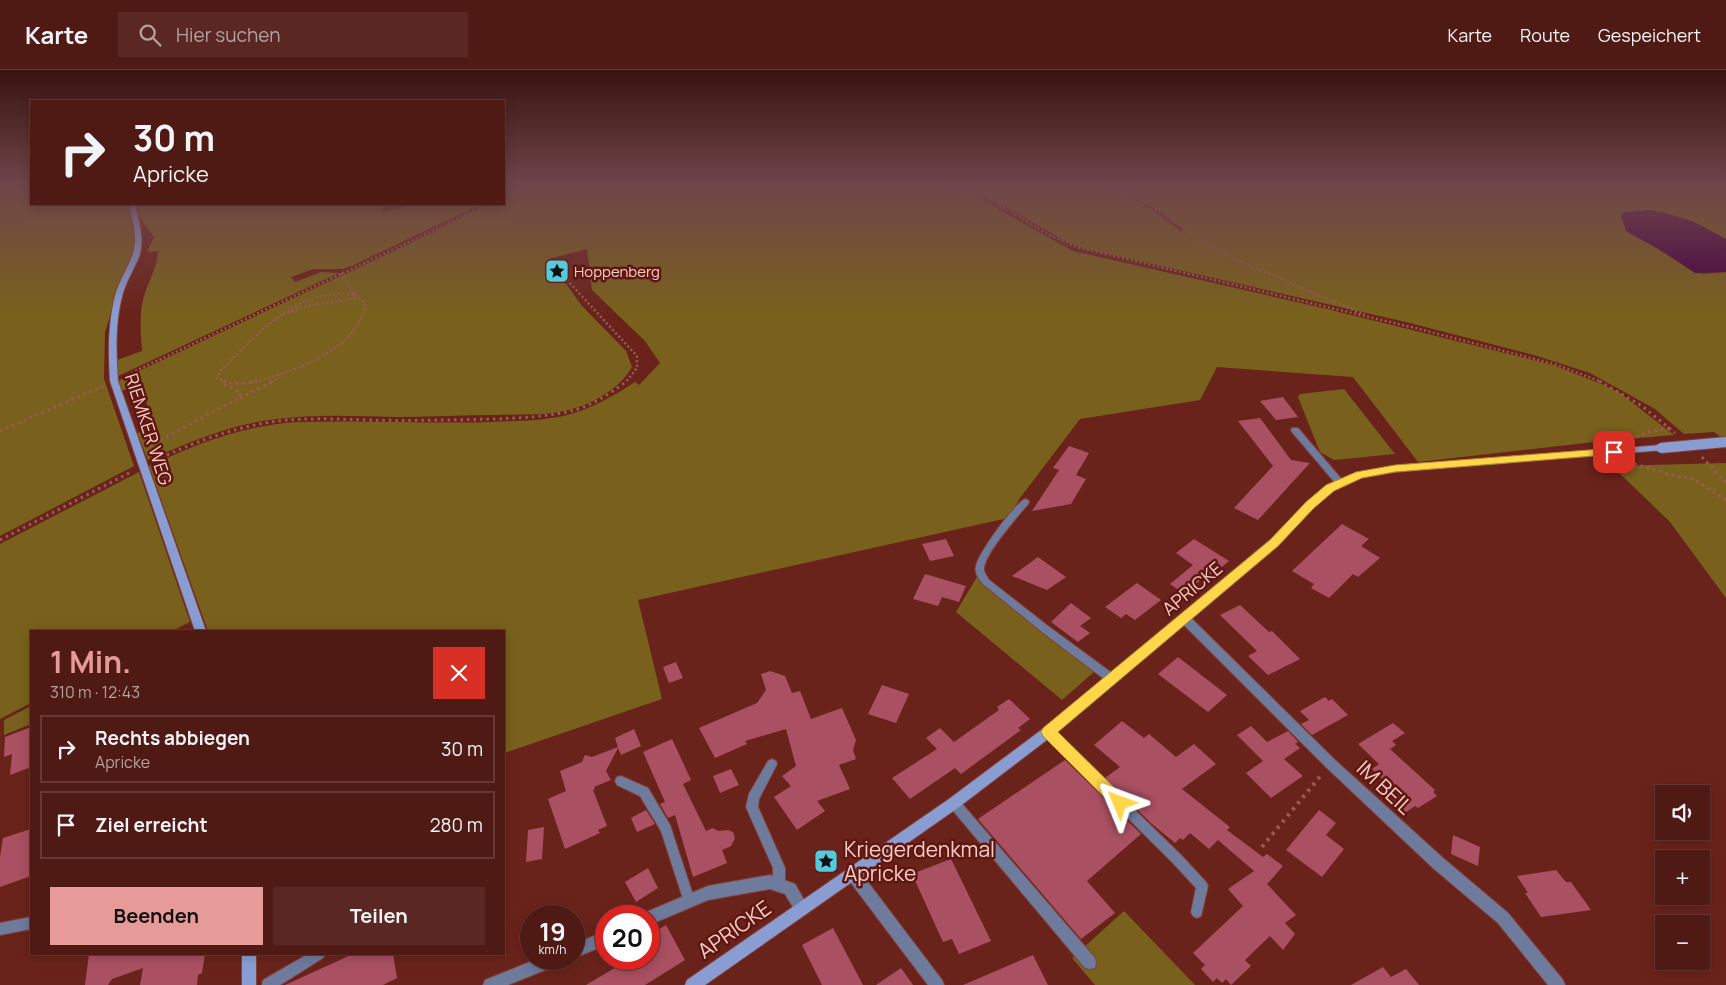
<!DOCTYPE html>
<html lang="de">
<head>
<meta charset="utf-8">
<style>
	body { margin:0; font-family:Manrope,sans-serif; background:#5a2722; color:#f1f3f6; height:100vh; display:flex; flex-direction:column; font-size:19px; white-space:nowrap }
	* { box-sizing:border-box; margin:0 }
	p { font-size:16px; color:#b4a1a0 }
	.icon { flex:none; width:28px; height:28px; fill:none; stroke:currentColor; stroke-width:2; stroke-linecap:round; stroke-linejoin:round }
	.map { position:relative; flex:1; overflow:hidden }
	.drawer { position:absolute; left:30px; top:560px; width:475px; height:325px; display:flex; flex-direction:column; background:#501a14; border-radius:0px; box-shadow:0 2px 12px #0003,0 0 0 1px #673834 }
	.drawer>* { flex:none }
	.banner { position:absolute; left:30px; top:30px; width:475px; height:105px; border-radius:0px; box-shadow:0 2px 12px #0003,0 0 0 1px #673834; background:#501a14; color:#f1f3f6; overflow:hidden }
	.fabs { position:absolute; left:1655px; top:715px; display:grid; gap:10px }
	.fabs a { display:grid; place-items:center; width:55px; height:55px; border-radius:0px; background:#501a14; box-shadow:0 2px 12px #0003,0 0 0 1px #673834; font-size:25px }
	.speed { position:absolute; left:520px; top:835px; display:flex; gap:10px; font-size:25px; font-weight:700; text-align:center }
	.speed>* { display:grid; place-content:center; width:65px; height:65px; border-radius:50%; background:#501a14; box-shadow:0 2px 12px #0003,0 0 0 1px #673834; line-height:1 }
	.speed small { font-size:12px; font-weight:400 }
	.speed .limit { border:8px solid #d22; background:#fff; color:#111 }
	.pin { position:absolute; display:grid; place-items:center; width:42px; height:42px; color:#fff; margin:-21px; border-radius:10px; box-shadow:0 2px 8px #0006 }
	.me { position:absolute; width:55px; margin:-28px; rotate:314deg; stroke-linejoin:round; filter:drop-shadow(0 0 4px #0008) }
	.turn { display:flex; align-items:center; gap:18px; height:105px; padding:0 20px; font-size:22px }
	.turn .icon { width:65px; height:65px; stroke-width:2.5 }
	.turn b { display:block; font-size:35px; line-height:42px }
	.round { display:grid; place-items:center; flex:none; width:52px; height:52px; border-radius:0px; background:#5a2722 }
	.summary { display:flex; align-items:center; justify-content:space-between; height:85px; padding:0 20px }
	h1 { font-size:30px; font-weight:700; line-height:38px; color:#e69b98 }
	.cta { display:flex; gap:10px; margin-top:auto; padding:10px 20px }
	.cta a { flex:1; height:58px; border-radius:0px; background:#e69b98; color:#111; font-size:20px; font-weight:700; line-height:58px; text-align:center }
	.cta a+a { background:#5a2722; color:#f1f3f6 }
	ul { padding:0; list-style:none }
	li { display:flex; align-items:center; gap:15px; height:68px; margin:0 10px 8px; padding:0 10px; border:2px solid #673834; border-radius:0px }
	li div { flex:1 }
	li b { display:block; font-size:19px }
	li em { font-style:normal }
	header { display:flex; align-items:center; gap:30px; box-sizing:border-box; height:70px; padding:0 25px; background:#501a14; border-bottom:1px solid #673834 }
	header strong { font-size:24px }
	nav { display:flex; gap:28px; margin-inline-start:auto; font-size:18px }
	.search { width:350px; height:45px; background:#5a2722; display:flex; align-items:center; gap:12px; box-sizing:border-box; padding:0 18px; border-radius:0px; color:#b4a1a0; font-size:19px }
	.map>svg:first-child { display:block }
</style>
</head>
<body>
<header>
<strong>Karte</strong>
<div class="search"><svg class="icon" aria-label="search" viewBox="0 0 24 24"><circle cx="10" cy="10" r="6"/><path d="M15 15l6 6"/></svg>Hier suchen</div>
<nav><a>Karte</a><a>Route</a><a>Gespeichert</a></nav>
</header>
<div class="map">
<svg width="1726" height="915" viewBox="0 0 1726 915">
	<rect width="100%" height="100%" fill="#6a231b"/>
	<path fill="#79611d" d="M0 115H31V134H129L135 172 133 184 121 211 105 262 104 309 134 396 0 466Z
		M509 115H941L978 128 1073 181 1323 238 1553 295 1604 315 1620 323 1674 365 1603 371 1418 392 1353 307 1217 297 1200 330 1080 349 1020 428 1008 448 638 530 662 629 504 683V561H208L149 396C197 374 244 355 298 352 362 350 427 354 491 352 515 351 540 351 563 346 590 340 613 326 635 312L639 315 660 293 645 271 592 220 587 179 548 189 582 236 626 281 632 297C619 320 589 336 564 341 541 346 519 344 496 345 462 345 428 347 394 347 355 346 315 344 277 349 231 354 190 372 148 390L137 363 155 356 140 314 121 321 118 311 436 161 487 134H504V121Z
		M952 115H1105L1154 141 1182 162 1183 158 1158 140 1111 115H1726V169L1692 151 1659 141 1626 161 1702 204 1726 202V371L1714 362 1684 364 1655 339 1590 303 1534 285 1410 253 1083 178 1065 171 1003 135Z
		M137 134H385L381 143 414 134H481L354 195 343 199H313L291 207 295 212 321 202 339 203 118 306 117 290 142 281C141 264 139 247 143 230 147 213 157 199 158 181L147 182 154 167 139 147Z
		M1344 319 1395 384 1334 390 1320 382 1298 327 1300 324Z
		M1726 393V528L1670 452 1612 396Z
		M139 402 190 552 172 561H31V633L0 649V474Z
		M977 507 1095 601 1062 630 956 542Z
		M31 636V654L4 665V650Z
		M1124 841 1195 915H1095L1072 888Z"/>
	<path fill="#430342" d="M1651 140 1692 151 1726 169V202L1695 203 1657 178 1626 161 1621 145 1625 142Z"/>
	<path fill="#a95062" d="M1283 327 1298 347 1276 350 1260 331Z
		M1260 348 1291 390 1310 393 1258 450 1234 438 1273 396 1238 351Z
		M1069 376 1089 383 1076 405 1086 409 1071 434 1032 441 1059 400 1053 398Z
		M1342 454 1369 469 1361 476 1380 488 1358 507 1353 504 1329 528 1311 518 1314 514 1292 501Z
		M946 469 954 486 930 491 922 474Z
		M1194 469 1229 491 1211 506 1208 504 1184 524 1170 514 1193 495 1176 483Z
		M1038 487 1066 507 1047 520 1012 506Z
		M925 504 966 516 959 532 942 527 938 536 913 529Z
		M1137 513 1161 530 1135 550 1126 544 1121 548 1105 537Z
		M1071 533 1091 548 1080 556 1090 563 1078 572 1051 552Z
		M1240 535 1269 562 1272 561 1300 589 1268 605 1248 586 1257 581 1220 545Z
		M1178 587 1227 625 1208 642 1158 604Z
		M676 592 683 608 669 613 663 597Z
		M770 601 785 606 792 623 800 621 811 649 842 638 856 670 853 680 856 689 839 695 850 719 817 731 825 741 797 760 774 727 791 716 782 706 796 696 786 659 745 671 747 674 715 688 699 658 757 633 766 620 761 604Z
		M882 615 909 624 896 653 868 644Z
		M1325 627 1329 631 1332 629 1348 645 1312 665 1301 654 1309 650 1300 641Z
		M1009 629 1030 649 1018 658 1021 660 961 704 955 698 910 729 892 708 937 679 926 668 940 658 954 672 999 640 997 637Z
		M1122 651 1144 668 1149 664 1176 687 1194 674 1216 694 1182 719 1230 757 1227 760 1263 787 1267 784 1283 796 1267 814 1296 845 1285 853 1295 864 1283 880 1270 866 1245 890 1251 896 1231 915 1226 909 1222 913 1217 908 1213 912 1201 899 1205 895 1193 883 1243 836 1228 819 1254 801 1218 770 1209 779 1190 763 1183 770 1180 768 1175 773 1152 754 1105 708 1120 697 1094 675Z
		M1393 653 1405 663 1392 671 1396 675 1390 679 1435 720 1433 722 1437 726 1418 738 1415 736 1406 742 1390 727 1396 722 1372 699 1379 694 1358 674Z
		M1251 656 1267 672 1288 661 1298 672 1295 674 1300 678 1284 689 1303 706 1271 728 1246 703 1263 691 1237 665Z
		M31 657V697L10 705 12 684 4 687 5 667Z
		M634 659 641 676 621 685 618 678 606 701 611 710 594 717 595 719 593 720 607 756 598 760 600 763 565 779 548 729 566 721 560 701 582 692 585 685 592 687 618 677 615 668Z
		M672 669 691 710 683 714 706 761 713 758 718 761 728 760 733 762 735 768 731 776 722 780 727 793 693 807 675 745 668 748 660 734 665 732 643 682Z
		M1065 690 1141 764 1087 811 1115 843 1081 869 978 749Z
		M731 699 739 715 720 723 713 706Z
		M646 740 655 754 637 762 631 748Z
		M1319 740 1336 753 1326 765 1344 779 1322 807 1286 780Z
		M544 757 542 789 526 792 528 760Z
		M31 759V806L0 817V787L3 768Z
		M1453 765 1480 777 1478 796 1451 784Z
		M951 789 991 871 959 884 952 869 943 872 912 804Z
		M648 798 658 818 636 832 625 812Z
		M1556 800 1566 812H1571L1591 840 1541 847 1525 823H1528L1517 806Z
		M666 855 685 890 645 915H586L618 896 615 889H649V865Z
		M833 858 854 898 863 915H822L802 875Z
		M89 884H205L202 903 198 905 197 915H140L143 898 112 909 108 915H85Z
		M353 884H393L397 908 383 915H285Z
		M1033 885 1048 915H963Z
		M1383 897 1391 907 1406 899 1419 915H1351Z
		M901 898 913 915H876Z"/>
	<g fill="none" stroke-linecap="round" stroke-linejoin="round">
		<g stroke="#84423a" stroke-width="2">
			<path id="lane" d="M1292 358H1298L1343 411 1344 413 1343 415H1337L1292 362 1291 360Z
				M1025 429 1028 430 1029 432 1028 434C1018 446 984 484 984 499 984 503 987 506 989 510L1048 556 1116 606 1117 609 1116 612 1112 613 1108 612 1042 562 983 514C979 509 974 503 976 496 978 484 1014 434 1025 429Z
				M1048 657 1052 659 1181 785 1206 812 1208 816 1201 846 1197 848 1193 846 1191 842 1196 818 1173 793 1044 665 1043 662 1044 659Z
				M772 689 776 691 777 694 759 729 758 737 785 798V815L783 819 779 821 775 819 773 815V798L746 737 749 724 768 691Z
				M621 706 648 718 670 755 695 831 693 835 689 837 685 835 661 761 640 726 617 715 615 711 617 707Z
				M954 728 958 729 1095 888 1096 893 1095 898 1090 899 1085 898 950 737 948 733 950 729Z
				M31 847V859L0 865V853Z
				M308 884H325L323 888 280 915H262L263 910Z"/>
		</g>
		<g stroke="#84423a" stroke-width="2">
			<path id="street" d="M1184 544 1188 545 1335 690 1443 788 1508 843 1563 910 1565 915H1548L1498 853 1433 798 1327 698 1180 551 1179 548 1180 545Z
				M853 797 858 799 942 910 944 915H928L848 809 846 804 848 799Z
				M770 805 795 814 808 837 806 842 801 844 796 842 785 824 770 819 708 830 649 855V846H643L644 843 708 816Z
				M606 861V875L574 888V874Z
				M537 889H562L560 894 508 915H483L485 910Z"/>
		</g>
		<g stroke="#84423a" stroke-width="2">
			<path id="secondary" d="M129 134H135C139 151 145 170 139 187 134 199 127 210 123 223 115 251 116 281 118 311L206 561H195L110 311C108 282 108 254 115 226 119 211 128 198 133 183 138 167 132 150 129 134Z
				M1661 375 1666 378 1664 380 1395 402 1361 408 1333 420 1313 437 1278 476 1052 666 959 737 705 915H685L687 910 949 729 1044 658 1270 470 1307 433 1327 416 1356 403 1395 396Z
				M242 884H256V915H242Z"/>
		</g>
		<path stroke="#995b53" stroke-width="2.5" stroke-dasharray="2 2.5" stroke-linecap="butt" d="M949 115 1001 136 1051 166 1080 178 1415 258 1554 294 1602 312
			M1107 115 1157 141 1201 171 1237 190 1365 245
			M504 119 508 115
			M568 196 567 210 637 286V298L626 312
			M341 203 356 225
			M283 244 308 236 359 228
			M127 305 432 161 485 134
			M226 312 217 308 221 300C261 262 294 217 356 225
			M251 312C288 305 362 278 365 233L356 225
			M271 312 281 307"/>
		<path stroke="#995b53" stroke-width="3" stroke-dasharray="2.5 4" stroke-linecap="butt" d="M223 311C234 316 247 313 258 311
			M1599 311 1642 336 1675 363
			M240 328 274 311
			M0 361 103 316
			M1636 367 1647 362 1670 358
			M149 376 239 328 241 323 224 314
			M1702 387 1726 413
			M155 390C198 371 241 354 288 350 315 348 341 349 368 350 409 351 451 350 492 349 520 348 548 347 575 340 594 334 611 323 627 311
			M1628 392 1671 405 1694 409 1726 430
			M0 470 131 402"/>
		<path stroke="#995b53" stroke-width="4" stroke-dasharray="3 5" stroke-linecap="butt" d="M1262 777 1322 704"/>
		<use href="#lane" fill="#6f7b9d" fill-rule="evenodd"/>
		<use href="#street" fill="#6f7b9d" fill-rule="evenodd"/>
		<use href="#secondary" fill="#8a9dd2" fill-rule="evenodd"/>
		<g stroke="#84423a" stroke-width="12" stroke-linecap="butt">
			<path id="secondary-bridge" d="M1661 378 1726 372"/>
		</g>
		<use href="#secondary-bridge" stroke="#8a9dd2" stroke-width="10"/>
	</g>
	<linearGradient id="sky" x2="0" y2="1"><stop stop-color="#3a130f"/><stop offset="0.47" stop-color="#70454a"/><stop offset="1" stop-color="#70454a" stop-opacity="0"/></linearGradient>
	<rect width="1726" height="243" fill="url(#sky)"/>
	<path fill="#ffd54a" stroke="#a68a30" d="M1614 378 1618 379 1619 382 1618 384 1395 402 1362 408 1334 421 1314 438 1278 476 1058 662 1125 728 1128 733 1125 738 1120 740 1115 738 1043 666 1041 662 1043 658 1270 470 1306 432 1326 415 1356 402 1395 395Z"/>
	<defs>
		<g id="sight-square" transform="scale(1.25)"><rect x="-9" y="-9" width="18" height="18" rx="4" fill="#54cadd" stroke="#5e1711"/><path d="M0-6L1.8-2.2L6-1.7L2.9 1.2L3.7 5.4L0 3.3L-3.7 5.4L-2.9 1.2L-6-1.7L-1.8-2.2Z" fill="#111"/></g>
	</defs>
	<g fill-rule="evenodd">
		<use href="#sight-square" x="557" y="201"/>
		<use href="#sight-square" x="826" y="791"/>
	</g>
	<g text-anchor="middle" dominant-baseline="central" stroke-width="5" stroke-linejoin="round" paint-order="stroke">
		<g font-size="15" fill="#f9cdc5" stroke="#5e1711" text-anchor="start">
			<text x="574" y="201">Hoppenberg</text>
		</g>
		<g font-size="18" fill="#f9cdc5" stroke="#5e1711">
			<text transform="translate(149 359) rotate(72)">RIEMKER WEG</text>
			<text transform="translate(1192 518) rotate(-40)">APRICKE</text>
		</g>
		<g font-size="21" fill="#f9cdc5" stroke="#5e1711">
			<text transform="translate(1385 717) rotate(43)">IM BEIL</text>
			<text transform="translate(734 859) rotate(-35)">APRICKE</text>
		</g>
		<g font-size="21" fill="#f9cdc5" stroke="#5e1711" text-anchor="start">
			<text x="844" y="779">Kriegerdenkmal<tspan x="844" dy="24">Apricke</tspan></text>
		</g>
	</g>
</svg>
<div class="fabs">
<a><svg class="icon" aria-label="sound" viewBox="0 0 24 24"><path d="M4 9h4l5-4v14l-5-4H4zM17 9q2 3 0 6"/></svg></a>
<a>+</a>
<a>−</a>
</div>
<div class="speed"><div>19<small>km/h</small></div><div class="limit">20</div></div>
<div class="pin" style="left:1614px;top:382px;background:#d93025"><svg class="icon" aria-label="arrive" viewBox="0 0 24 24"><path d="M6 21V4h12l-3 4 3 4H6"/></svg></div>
<svg class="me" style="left:1120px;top:733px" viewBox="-20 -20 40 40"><path d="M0-17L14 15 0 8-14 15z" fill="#ffd54a" stroke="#fff" stroke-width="4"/></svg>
<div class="banner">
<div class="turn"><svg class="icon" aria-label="right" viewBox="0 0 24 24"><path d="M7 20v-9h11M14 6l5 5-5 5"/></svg><div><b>30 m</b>Apricke</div></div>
</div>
<section class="drawer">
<div class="summary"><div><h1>1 Min.</h1><p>310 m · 12:43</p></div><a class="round" style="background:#d93025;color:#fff"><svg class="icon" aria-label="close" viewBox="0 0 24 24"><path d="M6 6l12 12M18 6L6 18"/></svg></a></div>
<ul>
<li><svg class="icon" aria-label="right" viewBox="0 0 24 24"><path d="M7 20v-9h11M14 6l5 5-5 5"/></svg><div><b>Rechts abbiegen</b><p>Apricke</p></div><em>30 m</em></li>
<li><svg class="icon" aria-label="arrive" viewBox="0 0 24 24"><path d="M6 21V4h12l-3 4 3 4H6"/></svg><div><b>Ziel erreicht</b></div><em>280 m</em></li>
</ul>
<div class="cta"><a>Beenden</a><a>Teilen</a></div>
</section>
</div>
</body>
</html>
